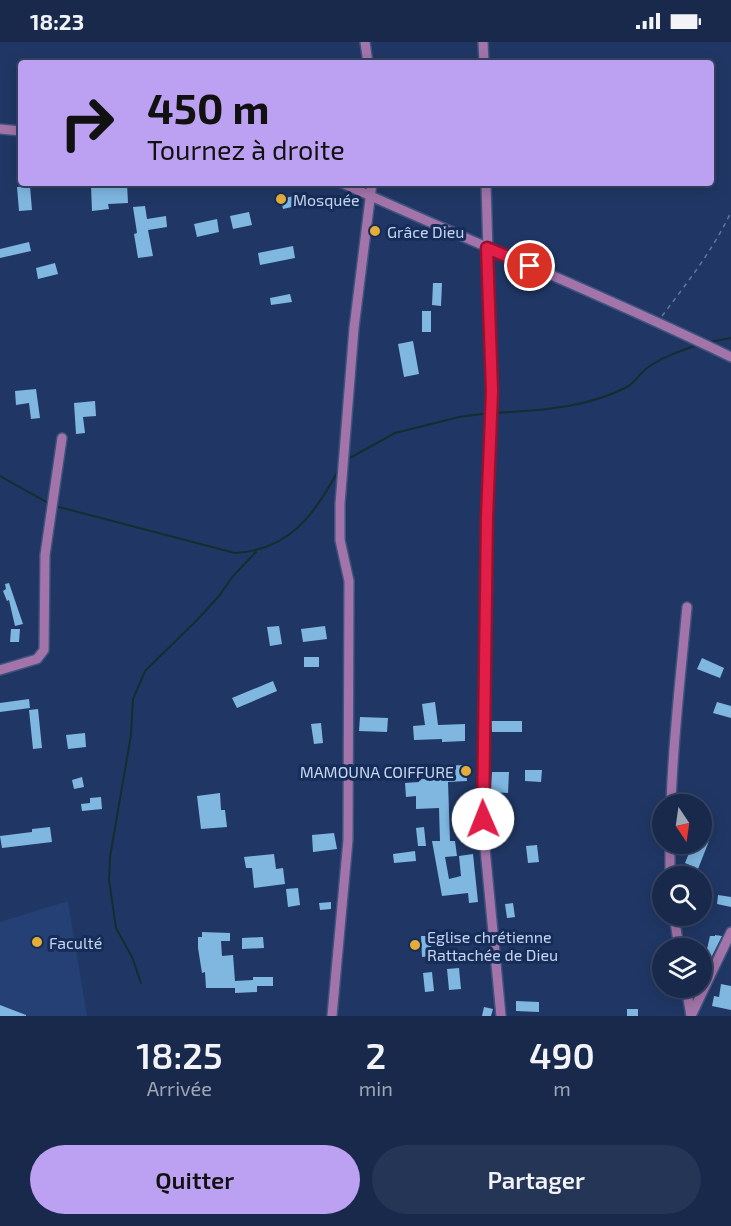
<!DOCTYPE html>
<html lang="fr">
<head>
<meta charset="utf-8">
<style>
	body { margin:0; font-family:"Exo 2",sans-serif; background:#253556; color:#f1f3f6; height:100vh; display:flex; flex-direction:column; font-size:22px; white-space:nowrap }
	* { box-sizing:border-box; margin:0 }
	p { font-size:20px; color:#9fa6b5 }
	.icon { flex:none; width:33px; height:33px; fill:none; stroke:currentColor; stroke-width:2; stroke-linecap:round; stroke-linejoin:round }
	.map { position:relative; height:974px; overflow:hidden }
	.side { display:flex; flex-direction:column; background:#18294c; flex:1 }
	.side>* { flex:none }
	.top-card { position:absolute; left:18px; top:18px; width:696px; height:126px; border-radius:6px; box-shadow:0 3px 15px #0003,0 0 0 2px #364564; background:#bca0f2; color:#111; overflow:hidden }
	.needle { width:39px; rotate:167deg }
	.buttons { position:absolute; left:652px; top:752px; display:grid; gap:12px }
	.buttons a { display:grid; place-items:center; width:60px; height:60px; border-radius:50%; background:#18294c; box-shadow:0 3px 15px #0003,0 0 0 2px #364564; font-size:30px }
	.pin { position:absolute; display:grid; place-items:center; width:51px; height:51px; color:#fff; margin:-26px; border:3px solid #fff; border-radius:50%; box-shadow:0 2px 6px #0007 }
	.me { position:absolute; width:66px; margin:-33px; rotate:359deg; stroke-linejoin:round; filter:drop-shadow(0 0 4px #0008) }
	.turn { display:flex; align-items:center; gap:21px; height:126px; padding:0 30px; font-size:27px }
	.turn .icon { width:78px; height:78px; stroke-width:2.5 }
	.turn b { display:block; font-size:42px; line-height:51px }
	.eta { display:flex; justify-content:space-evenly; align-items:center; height:102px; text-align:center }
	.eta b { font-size:36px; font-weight:600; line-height:42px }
	.action { display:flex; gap:12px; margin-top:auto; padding:12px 30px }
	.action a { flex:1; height:69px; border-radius:36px; background:#bca0f2; color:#111; font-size:24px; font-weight:600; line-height:69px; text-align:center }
	.action a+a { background:#253556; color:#f1f3f6 }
	.status { display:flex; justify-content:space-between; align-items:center; height:42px; padding:0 30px; background:#18294c; direction:ltr }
	.status svg { height:16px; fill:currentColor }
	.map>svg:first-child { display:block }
</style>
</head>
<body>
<div class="status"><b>18:23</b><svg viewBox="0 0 49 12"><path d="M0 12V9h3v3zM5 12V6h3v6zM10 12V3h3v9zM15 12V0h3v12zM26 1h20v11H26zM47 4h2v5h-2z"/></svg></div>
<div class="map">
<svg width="731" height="974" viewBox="0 0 731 974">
	<rect width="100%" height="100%" fill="#203765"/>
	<path fill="#254074" d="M68 859 87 974H0V880Z"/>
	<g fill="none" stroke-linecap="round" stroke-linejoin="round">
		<path stroke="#152d2e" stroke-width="2" d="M709 300 731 296
			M495 371C540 368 587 366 627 345 635 341 640 331 647 326 662 315 680 309 698 303
			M346 418 395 391 459 375 490 371
			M0 434 50 462
			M55 464 235 511C290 508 315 472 339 427
			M141 941 132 915 116 886 109 838 110 815 131 693 133 657 145 629 198 577 219 554 233 534 256 510"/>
	</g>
	<path fill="#7fb7e1" d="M115 141H127L128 161 108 162 109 167 92 169 91 144Z
		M30 144 32 168 19 169 17 145Z
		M298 153 300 163 283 167 281 157Z
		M145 164 147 177 166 174 167 185 148 188 153 214 138 216 134 192 137 191 133 165Z
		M249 170 252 183 233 187 230 174Z
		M217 177 219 190 197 195 194 182Z
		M29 200 31 209 0 216V207Z
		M293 204 295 216 260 223 258 211Z
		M55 221 58 232 38 237 36 226Z
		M433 241H442L441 264 432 263Z
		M290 252 292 260 271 263 270 256Z
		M422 269H431V290H422Z
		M413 299 419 332 404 335 398 302Z
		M36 347 40 376 31 377 29 361 16 363 15 349Z
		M95 359 96 374 83 375 85 391 76 392 74 361Z
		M9 541 23 582 15 584 9 558 7 559 3 549 6 547 5 542Z
		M279 584 282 602 270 604 267 585Z
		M325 584 327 597 303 600 301 587Z
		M11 587H20L19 600H10Z
		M304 615H319V625H304Z
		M702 616 724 626 720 636 697 627Z
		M273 639 277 649 237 666 232 656Z
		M29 657 30 666 0 670V661Z
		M435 660 438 683 465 682V699L442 700V697L414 698 413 684 425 683 422 662Z
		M717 660 731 664V676L713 671Z
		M38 667 42 706 33 707 29 668Z
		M360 675 388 676 387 690 359 689Z
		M491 679H522V690H492Z
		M321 681 323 701 314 702 311 682Z
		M85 691 86 705 68 707 66 693Z
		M466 723 467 739 448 740 450 799H455L457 814 445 815 449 837 461 834 459 814 473 812 478 860 469 861 468 851 442 854 432 799H440L439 766 416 767V754L406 755 405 741 419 740V737H437L436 724Z
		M525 728H542L541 740 525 739Z
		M492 730H509L508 751 491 750Z
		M82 735 84 745 74 747 72 738Z
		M220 751 221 768H225L227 785 201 787 197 754Z
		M101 755 102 767 82 769 81 762 90 761V756Z
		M50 785 52 800 2 806 0 794 32 790V787Z
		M424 785 426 804H418L416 786Z
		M334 791 337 807 313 810 312 793Z
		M702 796 709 799 698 827 685 821 693 801H702Z
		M537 803 539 820 528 821 526 804Z
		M415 809 416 819 394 821 393 812Z
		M274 812 276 827 283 826 285 842 254 846 252 826H246L244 815Z
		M298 846 300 863 288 865 286 847Z
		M718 853 731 855V865L717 862Z
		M331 860V867L320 868 319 861Z
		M513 861 515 875 507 876 505 862Z
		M202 890 230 891V899H221L222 914 233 913 235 939 253 938V935H273V944H257V950L235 951V946H206L205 930 202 931 198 906V895H202Z
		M715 893 722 894 710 918 702 917V906L707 907 710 894H715Z
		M421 894H430L432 914 422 915Z
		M263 895 264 906 242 907V896Z
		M459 926 461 947 449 948 447 927Z
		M432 930 434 949 425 950 423 931Z
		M721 942 731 944V968L712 964 714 954 719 955Z
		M516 959 539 960V970L516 969Z
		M0 963 26 973V974H0Z
		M484 965 493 967 491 974H482Z
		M627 967H638V974H627Z"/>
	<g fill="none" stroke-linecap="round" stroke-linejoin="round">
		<g stroke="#3e537e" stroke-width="12">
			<path id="minor" d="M365 0 368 21
				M483 0 484 21
				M0 87 21 89
				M342 141C471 200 604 253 731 315
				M486 141 492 349 487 475 483 758 484 796 501 974
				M0 628 37 617 44 608 45 513 62 396
				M671 762C673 696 681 631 687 565
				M670 801V834
				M674 873 679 906
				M686 945 691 974
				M332 974 348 798 349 539 340 498V462L354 286 372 141
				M691 974 731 890"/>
		</g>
		<path stroke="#62769d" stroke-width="1.5" stroke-dasharray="4.5 4.5" stroke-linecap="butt" d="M662 274C687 241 713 208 731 170"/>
		<use href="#minor" stroke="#a374a9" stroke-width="9"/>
	</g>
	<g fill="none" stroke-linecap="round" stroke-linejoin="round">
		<g stroke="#92132f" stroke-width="15">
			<path id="route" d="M483 777 487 475 492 349 487 206 530 224"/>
		</g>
		<use href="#route" stroke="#e11d48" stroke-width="10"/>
	</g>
	<g fill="#e5ad35" stroke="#162d59" stroke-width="2">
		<circle cx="281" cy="157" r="6"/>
		<circle cx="375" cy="189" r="6"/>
		<circle cx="466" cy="729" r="6"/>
		<circle cx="37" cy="900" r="6"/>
		<circle cx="415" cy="903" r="6"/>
	</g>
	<g text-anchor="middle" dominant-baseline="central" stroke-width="6" stroke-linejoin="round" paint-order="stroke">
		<g font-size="16" fill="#c5d4f0" stroke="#162d59" text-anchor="start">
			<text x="293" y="157">Mosquée</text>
			<text x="387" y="189">Grâce Dieu</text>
			<text x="454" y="729" text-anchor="end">MAMOUNA COIFFURE</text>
			<text x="427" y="894">Eglise chrétienne<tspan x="427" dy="18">Rattachée de Dieu</tspan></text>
			<text x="49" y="900">Faculté</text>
		</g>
	</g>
</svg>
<div class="buttons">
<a><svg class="needle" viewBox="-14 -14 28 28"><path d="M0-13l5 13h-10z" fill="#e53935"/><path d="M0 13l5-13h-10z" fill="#9fa6b5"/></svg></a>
<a><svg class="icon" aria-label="search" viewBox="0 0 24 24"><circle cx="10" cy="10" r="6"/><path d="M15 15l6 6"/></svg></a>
<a><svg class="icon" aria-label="layers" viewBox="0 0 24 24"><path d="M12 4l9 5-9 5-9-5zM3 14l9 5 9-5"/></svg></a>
</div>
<div class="pin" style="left:530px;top:224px;background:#d93025"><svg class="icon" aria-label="arrive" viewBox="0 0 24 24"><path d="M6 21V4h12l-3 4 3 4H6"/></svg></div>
<svg class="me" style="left:483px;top:777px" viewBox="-20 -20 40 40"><circle r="19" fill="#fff"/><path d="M0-13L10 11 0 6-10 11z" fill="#e11d48"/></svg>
<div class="top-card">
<div class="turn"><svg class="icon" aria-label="right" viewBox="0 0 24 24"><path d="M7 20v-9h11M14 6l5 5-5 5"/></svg><div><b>450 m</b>Tournez à droite</div></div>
</div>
</div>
<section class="side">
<div class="eta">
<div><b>18:25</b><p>Arrivée</p></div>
<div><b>2</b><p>min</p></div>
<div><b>490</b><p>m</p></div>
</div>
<div class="action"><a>Quitter</a><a>Partager</a></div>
</section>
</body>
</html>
